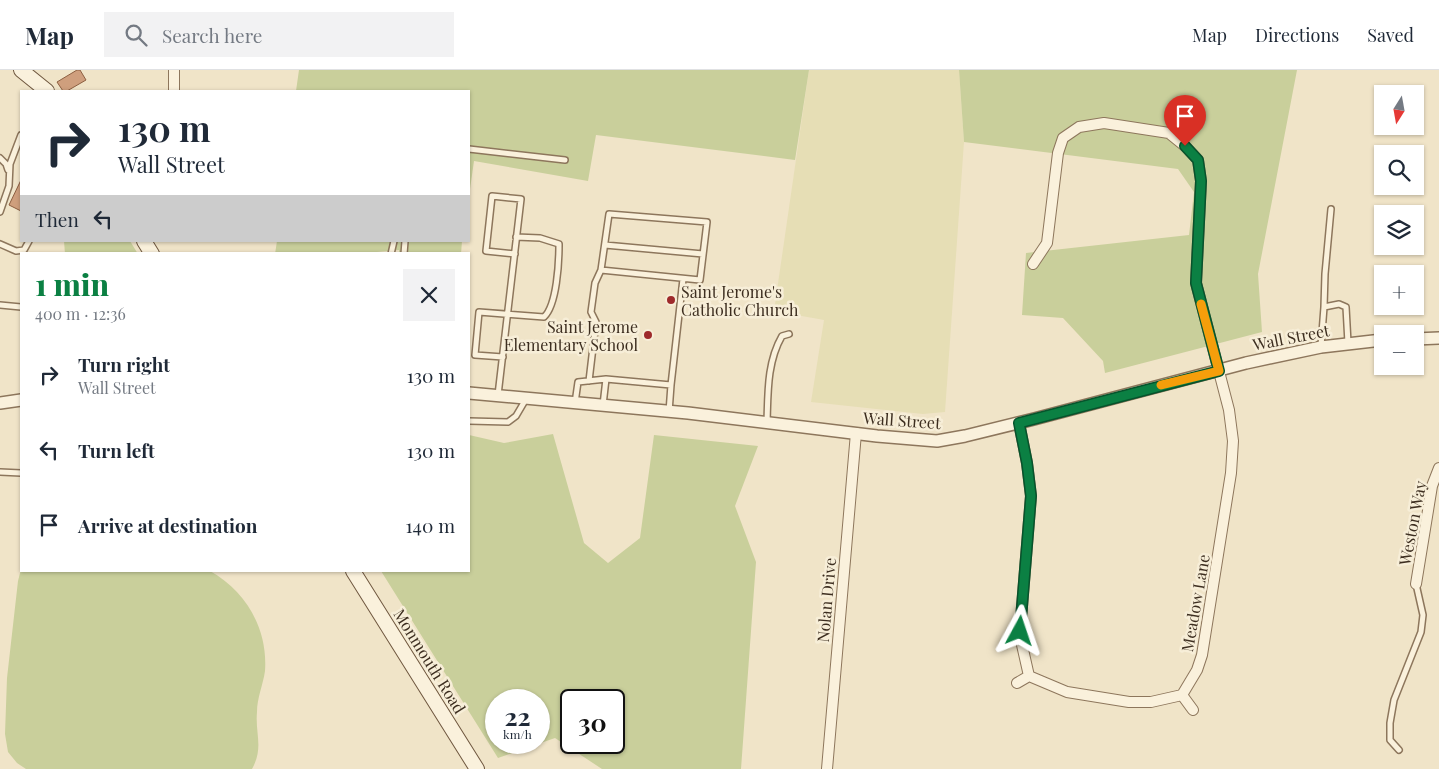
<!DOCTYPE html>
<html lang="en">
<head>
<meta charset="utf-8">
<style>
	body { margin:0; font-family:"Playfair Display",serif; background:#f2f2f3; color:#1f2937; height:100vh; display:flex; flex-direction:column; font-size:19px; white-space:nowrap }
	* { box-sizing:border-box; margin:0 }
	p { font-size:16px; color:#747a83 }
	.icon { flex:none; width:28px; height:28px; fill:none; stroke:currentColor; stroke-width:2; stroke-linecap:round; stroke-linejoin:round }
	.map { position:relative; flex:1; overflow:hidden }
	.sheet { position:absolute; left:20px; top:182px; width:450px; height:320px; display:flex; flex-direction:column; background:#fff; border-radius:0px; box-shadow:0 1px 4px #0004 }
	.sheet>* { flex:none }
	.guide { position:absolute; left:20px; top:20px; width:450px; height:152px; border-radius:0px; box-shadow:0 1px 4px #0004; background:#fff; color:#1f2937; overflow:hidden }
	.needle { width:32px; rotate:191deg }
	.fabs { position:absolute; left:1374px; top:15px; display:grid; gap:10px }
	.fabs a { display:grid; place-items:center; width:50px; height:50px; border-radius:0px; background:#fff; box-shadow:0 1px 4px #0004; font-size:25px }
	.speed { position:absolute; left:485px; top:619px; display:flex; gap:10px; font-size:25px; font-weight:700; text-align:center }
	.speed>* { display:grid; place-content:center; width:65px; height:65px; border-radius:50%; background:#fff; box-shadow:0 1px 4px #0004; line-height:1 }
	.speed small { font-size:12px; font-weight:400 }
	.speed .limit { border:2px solid #111; border-radius:8px; background:#fff; color:#111 }
	.pin { position:absolute; display:grid; place-items:center; width:42px; height:42px; color:#fff; margin:-51px -21px; border-radius:50% 50% 50% 0; rotate:-45deg; box-shadow:0 0 5px #0007 }
	.pin .icon { rotate:45deg }
	.me { position:absolute; width:55px; margin:-28px; rotate:5deg; stroke-linejoin:round; filter:drop-shadow(0 0 4px #0008) }
	.turn { display:flex; align-items:center; gap:18px; height:105px; padding:0 15px; font-size:22px }
	.turn .icon { width:65px; height:65px; stroke-width:2.5 }
	.turn b { display:block; font-size:35px; line-height:42px }
	.then { display:flex; align-items:center; height:48px; padding:0 15px; background:#0003; gap:10px; font-size:19px }
	.round { display:grid; place-items:center; flex:none; width:52px; height:52px; border-radius:0px; background:#f2f2f3 }
	.summary { display:flex; align-items:center; justify-content:space-between; height:85px; padding:0 15px }
	h1 { font-size:30px; font-weight:800; line-height:38px; color:#0b8043 }
	ul { padding:0; list-style:none }
	li { display:flex; align-items:center; gap:15px; height:75px; padding:0 15px }
	li div { flex:1 }
	li b { display:block; font-size:19px }
	li em { font-style:normal }
	header { display:flex; align-items:center; gap:30px; box-sizing:border-box; height:70px; padding:0 25px; background:#fff; border-bottom:1px solid #e0e1e3 }
	header strong { font-size:24px }
	nav { display:flex; gap:28px; margin-inline-start:auto; font-size:18px }
	.search { width:350px; height:45px; background:#f2f2f3; display:flex; align-items:center; gap:12px; box-sizing:border-box; padding:0 18px; border-radius:0px; color:#747a83; font-size:19px }
	.map>svg:first-child { display:block }
</style>
</head>
<body>
<header>
<strong>Map</strong>
<div class="search"><svg class="icon" aria-label="search" viewBox="0 0 24 24"><circle cx="10" cy="10" r="6"/><path d="M15 15l6 6"/></svg>Search here</div>
<nav><a>Map</a><a>Directions</a><a>Saved</a></nav>
</header>
<div class="map">
<svg width="1439" height="699" viewBox="0 0 1439 699">
	<rect width="100%" height="100%" fill="#f0e4c8"/>
	<path fill="#e6deb5" d="M809 0H959L964 72 945 342 923 344 811 332 824 250 774 241Z"/>
	<path fill="#c9cf9b" fill-rule="evenodd" d="M299 0H809L795 90 596 65 588 111 474 91 469 126V21H296Z
		M959 0H1297L1258 204 1262 262 1105 303 1103 291 1063 248 1022 245 1026 183 1189 165 1194 122 1178 99 964 72Z
		M64 171H130L138 184H65Z
		M277 171H462L461 184H399V180L355 184H275Z
		M553 364 584 473 608 493 640 468 654 365 758 376 735 436 756 492 741 699H602L555 668 498 688 381 501H469V365L504 373ZM496 630H539V672H496ZM571 630H614V672H571Z
		M21 499V501H210C246 521 268 559 265 601 263 615 257 628 257 642 255 664 264 677 252 699H26L17 693 8 682 5 664 7 608 18 511Z"/>
	<path fill="#cf9f7d" stroke="#8d5f41" d="M77 0H80L86 10 67 21H63L57 12Z
		M21 110V141L9 135Z"/>
	<g fill="none" stroke-linecap="round" stroke-linejoin="round">
		<g stroke="#8d765c" stroke-width="8">
			<path id="service" d="M469 79 565 90
				M0 88 6 94 8 100
				M0 142 9 116 10 94 21 65
				M0 174 16 181 24 180 29 171
				M605 175 703 184
				M391 184 394 171
				M404 184 405 171
				M0 235 21 237
				M1324 237 1325 204 1331 139
				M1321 276 1324 237 1339 234 1346 237 1348 273
				M503 287 475 285 479 242 544 247C557 235 559 192 559 174L540 168 516 167
				M589 311 596 252 591 242 595 213 601 200 609 144 707 152 700 210 601 200
				M671 315 683 209
				M498 325 521 129 492 126 486 181 515 184
				M575 333 578 312 606 309
				M603 335 606 309 671 315 669 342
				M469 351 508 352 516 346 526 329
				M767 352C768 323 767 292 782 266L789 264
				M0 402 21 403
				M1399 680 1390 670V653L1394 630 1421 562 1423 545 1416 514"/>
		</g>
		<g stroke="#8d765c" stroke-width="12">
			<path id="minor" d="M174 21V0
				M1019 353 1027 393 1031 426 1020 561 1022 575 1029 606 1067 622 1129 632H1151L1182 625 1197 600 1202 585 1231 403 1233 371 1229 340 1196 213 1201 111 1198 90 1185 76 1169 63 1104 53 1079 57 1063 68 1058 83 1047 173 1033 194
				M1416 514 1432 416 1439 398
				M1017 613 1029 606
				M1182 625 1193 640
				M827 699 856 363"/>
		</g>
		<g stroke="#8d765c" stroke-width="14">
			<path id="tertiary" d="M1415 269 1439 268
				M469 323 688 343 877 366 937 371 965 366 1034 349 1246 293 1321 277 1382 270
				M0 333 21 330"/>
		</g>
		<g stroke="#6f573f" stroke-width="16">
			<path id="secondary" d="M21 0 47 21
				M144 171 152 184
				M353 501 477 699"/>
		</g>
		<use href="#service" stroke="#faf1dc" stroke-width="5"/>
		<use href="#minor" stroke="#faf1dc" stroke-width="10"/>
		<use href="#tertiary" stroke="#faf1dc" stroke-width="11"/>
		<use href="#secondary" stroke="#faf1dc" stroke-width="14"/>
	</g>
	<g fill="none" stroke-linecap="round" stroke-linejoin="round">
		<g stroke="#07532c" stroke-width="12">
			<path id="route" d="M1020 561 1031 426 1027 393 1019 353 1219 301 1196 213 1201 111 1198 90 1185 76"/>
		</g>
		<use href="#route" stroke="#0b8043" stroke-width="9"/>
		<path stroke="#f59e0b" stroke-width="9" d="M1161 315 1219 301 1201 234"/>
	</g>
	<g fill="#9e2a2b" stroke="#f7eed8" stroke-width="2">
		<circle cx="671" cy="230" r="5"/>
		<circle cx="648" cy="265" r="5"/>
	</g>
	<g text-anchor="middle" dominant-baseline="central" stroke-width="5" stroke-linejoin="round" paint-order="stroke">
		<g font-size="16" fill="#3d2e20" stroke="#f7eed8" text-anchor="start">
			<text x="681" y="221">Saint Jerome's<tspan x="681" dy="18">Catholic Church</tspan></text>
			<text x="638" y="256" text-anchor="end">Saint Jerome<tspan x="638" dy="18">Elementary School</tspan></text>
		</g>
		<g font-size="16" fill="#3d2e20" stroke="#f7eed8">
			<text transform="translate(1291 267) rotate(-11)">Wall Street</text>
			<text transform="translate(902 350) rotate(4)">Wall Street</text>
			<text transform="translate(1412 453) rotate(-79)">Weston Way</text>
			<text transform="translate(826 530) rotate(-85)">Nolan Drive</text>
			<text transform="translate(1195 533) rotate(-80)">Meadow Lane</text>
			<text transform="translate(430 591) rotate(58)">Monmouth Road</text>
		</g>
	</g>
</svg>
<div class="fabs">
<a><svg class="needle" viewBox="-14 -14 28 28"><path d="M0-13l5 13h-10z" fill="#e53935"/><path d="M0 13l5-13h-10z" fill="#747a83"/></svg></a>
<a><svg class="icon" aria-label="search" viewBox="0 0 24 24"><circle cx="10" cy="10" r="6"/><path d="M15 15l6 6"/></svg></a>
<a><svg class="icon" aria-label="layers" viewBox="0 0 24 24"><path d="M12 4l9 5-9 5-9-5zM3 14l9 5 9-5"/></svg></a>
<a>+</a>
<a>−</a>
</div>
<div class="speed"><div>22<small>km/h</small></div><div class="limit">30</div></div>
<div class="pin" style="left:1185px;top:76px;background:#d93025"><svg class="icon" aria-label="arrive" viewBox="0 0 24 24"><path d="M6 21V4h12l-3 4 3 4H6"/></svg></div>
<svg class="me" style="left:1020px;top:561px" viewBox="-20 -20 40 40"><path d="M0-17L14 15 0 8-14 15z" fill="#0b8043" stroke="#fff" stroke-width="4"/></svg>
<div class="guide">
<div class="turn"><svg class="icon" aria-label="right" viewBox="0 0 24 24"><path d="M7 20v-9h11M14 6l5 5-5 5"/></svg><div><b>130 m</b>Wall Street</div></div>
<div class="then">Then<svg class="icon" aria-label="left" viewBox="0 0 24 24"><path d="M17 20v-9H6M10 6l-5 5 5 5"/></svg></div>
</div>
<section class="sheet">
<div class="summary"><div><h1>1 min</h1><p>400 m · 12:36</p></div><a class="round"><svg class="icon" aria-label="close" viewBox="0 0 24 24"><path d="M6 6l12 12M18 6L6 18"/></svg></a></div>
<ul>
<li><svg class="icon" aria-label="right" viewBox="0 0 24 24"><path d="M7 20v-9h11M14 6l5 5-5 5"/></svg><div><b>Turn right</b><p>Wall Street</p></div><em>130 m</em></li>
<li><svg class="icon" aria-label="left" viewBox="0 0 24 24"><path d="M17 20v-9H6M10 6l-5 5 5 5"/></svg><div><b>Turn left</b></div><em>130 m</em></li>
<li><svg class="icon" aria-label="arrive" viewBox="0 0 24 24"><path d="M6 21V4h12l-3 4 3 4H6"/></svg><div><b>Arrive at destination</b></div><em>140 m</em></li>
</ul>
</section>
</div>
</body>
</html>
